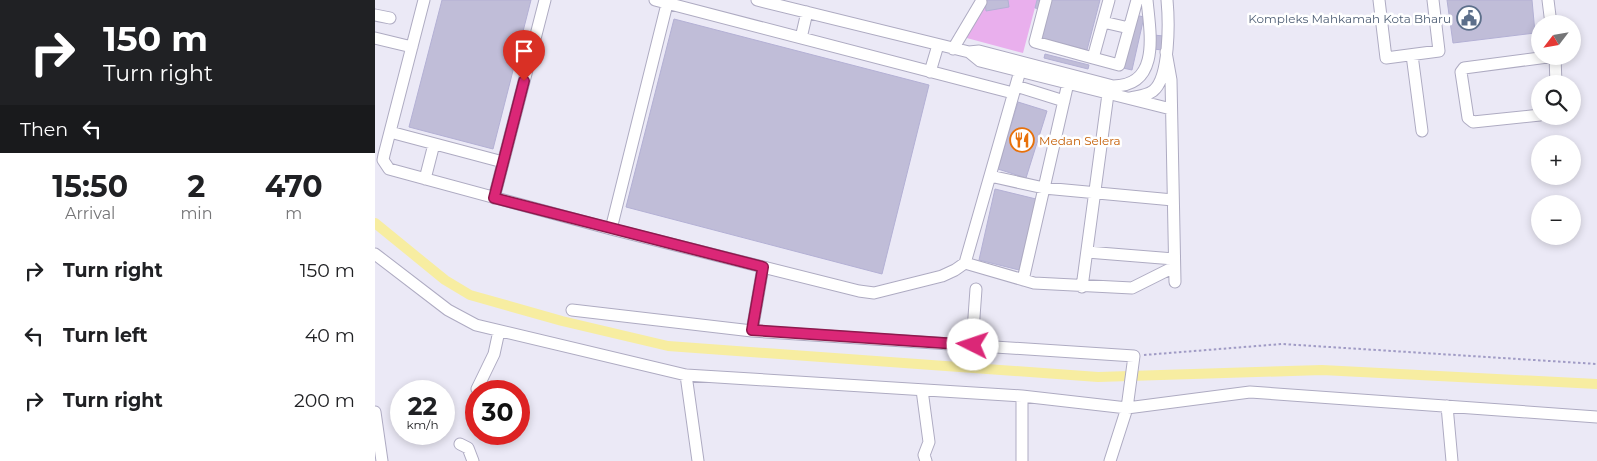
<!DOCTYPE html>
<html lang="en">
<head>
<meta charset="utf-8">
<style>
	body { margin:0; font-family:Montserrat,sans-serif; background:#f2f2f2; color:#202124; height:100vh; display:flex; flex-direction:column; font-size:19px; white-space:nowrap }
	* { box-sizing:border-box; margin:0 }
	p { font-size:16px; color:#757577 }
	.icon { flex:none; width:28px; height:28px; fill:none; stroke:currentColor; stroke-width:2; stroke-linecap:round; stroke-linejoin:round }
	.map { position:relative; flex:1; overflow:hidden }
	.panel { display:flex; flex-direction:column; background:#fff; width:375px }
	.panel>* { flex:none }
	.banner { background:#202124; color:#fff; overflow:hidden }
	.needle { width:32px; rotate:239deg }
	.buttons { position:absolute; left:1156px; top:15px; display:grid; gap:10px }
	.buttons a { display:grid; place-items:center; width:50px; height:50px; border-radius:50%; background:#fff; box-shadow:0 2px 8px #0003; font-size:25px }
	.speed { position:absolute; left:15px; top:380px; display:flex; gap:10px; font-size:25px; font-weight:700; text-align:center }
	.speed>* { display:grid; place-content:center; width:65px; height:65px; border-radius:50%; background:#fff; box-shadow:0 2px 8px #0003; line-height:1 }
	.speed small { font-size:12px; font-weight:400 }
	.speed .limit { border:8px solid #d22; background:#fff; color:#111 }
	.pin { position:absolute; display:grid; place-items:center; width:42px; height:42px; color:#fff; margin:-51px -21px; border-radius:50% 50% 50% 0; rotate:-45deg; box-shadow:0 0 5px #0007 }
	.pin .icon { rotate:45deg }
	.me { position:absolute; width:55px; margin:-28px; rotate:274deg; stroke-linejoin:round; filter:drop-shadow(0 0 4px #0008) }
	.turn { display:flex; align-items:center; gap:18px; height:105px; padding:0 20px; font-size:22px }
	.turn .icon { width:65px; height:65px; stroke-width:2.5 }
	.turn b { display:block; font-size:35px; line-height:42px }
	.then { display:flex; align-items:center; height:48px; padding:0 20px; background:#0003; gap:10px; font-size:19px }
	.eta { display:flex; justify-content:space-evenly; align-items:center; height:85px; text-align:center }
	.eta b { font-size:30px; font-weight:700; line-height:35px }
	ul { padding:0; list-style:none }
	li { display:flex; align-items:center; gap:15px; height:65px; padding:0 20px }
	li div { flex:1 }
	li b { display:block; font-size:19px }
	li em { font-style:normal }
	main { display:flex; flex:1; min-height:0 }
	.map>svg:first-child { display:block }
</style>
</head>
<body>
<main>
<section class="panel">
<div class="banner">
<div class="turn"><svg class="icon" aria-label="right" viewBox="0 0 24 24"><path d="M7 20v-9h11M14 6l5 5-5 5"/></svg><div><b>150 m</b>Turn right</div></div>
<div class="then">Then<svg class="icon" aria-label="left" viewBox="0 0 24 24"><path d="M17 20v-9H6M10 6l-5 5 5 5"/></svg></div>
</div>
<div class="eta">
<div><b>15:50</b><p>Arrival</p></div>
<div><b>2</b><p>min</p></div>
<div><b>470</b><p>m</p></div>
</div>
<ul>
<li><svg class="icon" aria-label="right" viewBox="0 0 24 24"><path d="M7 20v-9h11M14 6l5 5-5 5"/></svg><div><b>Turn right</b></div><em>150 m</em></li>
<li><svg class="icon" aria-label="left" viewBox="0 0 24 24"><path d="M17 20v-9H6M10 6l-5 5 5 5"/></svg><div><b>Turn left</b></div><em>40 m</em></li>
<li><svg class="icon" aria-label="right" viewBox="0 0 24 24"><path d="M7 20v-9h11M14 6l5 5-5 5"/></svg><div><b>Turn right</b></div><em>200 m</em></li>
</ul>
</section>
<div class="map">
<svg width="1222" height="461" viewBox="0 0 1222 461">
	<rect width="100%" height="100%" fill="#ebe9f6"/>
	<path fill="#e9afed" d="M607 0H662L648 53 588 37Z"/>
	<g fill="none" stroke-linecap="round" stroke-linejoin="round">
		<path stroke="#f7eda1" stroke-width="10" d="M0 223 70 280 95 295 187 321 293 346 723 377 947 370 1222 384"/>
	</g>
	<path fill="#c0bdd8" stroke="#b3b0d4" d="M67 0H156L118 149 34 127Z
		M610 0H633L634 7 611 11Z
		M662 0H667L665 9 660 8Z
		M676 0H725L712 50 667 38Z
		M1072 0H1157L1160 33 1078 43Z
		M760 15 769 17 757 70 748 68Z
		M299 19 554 85 507 274 251 207Z
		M778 35 789 36 788 50 777 49Z
		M670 54 714 65 713 69 669 58Z
		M643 102 672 111 651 178 623 169Z
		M620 189 661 199 644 270 604 260Z"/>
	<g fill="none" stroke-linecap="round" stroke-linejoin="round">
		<g stroke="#aeabc2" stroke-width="13">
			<path id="minor" d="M49 0 9 155 8 160 14 169 236 229 484 291 499 293 567 276 580 270 590 263 645 71
				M280 0 638 93
				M382 0 594 52 604 51 738 86C786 86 775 32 772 0
				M671 0 660 42 718 58 734 0
				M1004 0 1011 58 1064 51 1058 0
				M1173 0 1176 24
				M0 15 15 18
				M728 22 754 28
				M0 38 37 47
				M426 38 432 12
				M578 49 606 2
				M594 52 605 61 796 109
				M791 52 796 80 800 282
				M1037 55 1047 131
				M1180 56 1181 84
				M718 58 744 65 762 0
				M555 72 563 45
				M641 86 689 101
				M755 98C763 96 771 96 778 91 795 78 794 21 792 0
				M1165 115 1098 122 1093 118 1086 72 1089 68 1180 56
				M15 132 128 162
				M615 176 669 188 798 200
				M50 179 59 144
				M119 198 170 0
				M236 229 293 0
				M712 252 799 259
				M0 254 73 310 101 325 311 375 647 396 752 408 875 392 1222 417
				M590 263 659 283 757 288 799 267
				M648 280 693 83
				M707 287 733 94
				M197 310 377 331 759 356 752 408 735 461
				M377 331 388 267
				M597 345 601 289
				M311 375 323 461
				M102 389 119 354 124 331
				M547 390 554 442 549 455 551 461
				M647 396V461
				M1072 406 1077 461
				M0 412 7 461
				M85 444 93 448 98 461"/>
		</g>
		<path stroke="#a09bc5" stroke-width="2" stroke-dasharray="2.5 2.5" stroke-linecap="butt" d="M769 355 907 344 1222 364"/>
		<use href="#minor" stroke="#fff" stroke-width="11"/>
	</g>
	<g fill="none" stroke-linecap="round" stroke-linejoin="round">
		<g stroke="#8e194d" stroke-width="12">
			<path id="route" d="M149 81 119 198 388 267 377 330 598 345"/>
		</g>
		<use href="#route" stroke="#db2777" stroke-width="9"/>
	</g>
	<defs>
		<g id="civic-ring" transform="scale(1.25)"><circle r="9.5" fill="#fff" stroke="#5c6f8a" stroke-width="1.5"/><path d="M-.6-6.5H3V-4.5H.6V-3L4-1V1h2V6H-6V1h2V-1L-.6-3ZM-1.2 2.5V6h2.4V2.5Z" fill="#5c6f8a"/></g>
		<g id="restaurant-ring" transform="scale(1.25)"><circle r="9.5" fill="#fff" stroke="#e8710a" stroke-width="1.5"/><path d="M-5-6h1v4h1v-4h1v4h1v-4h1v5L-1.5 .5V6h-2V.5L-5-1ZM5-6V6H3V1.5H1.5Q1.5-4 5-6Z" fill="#e8710a"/></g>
	</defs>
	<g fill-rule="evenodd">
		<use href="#civic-ring" x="1094" y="18"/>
		<use href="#restaurant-ring" x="647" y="140"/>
	</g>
	<g text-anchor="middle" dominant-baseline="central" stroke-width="5" stroke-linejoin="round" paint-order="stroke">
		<g font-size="12" fill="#4e5e75" stroke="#fff" text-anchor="end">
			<text x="1076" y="18">Kompleks Mahkamah Kota Bharu</text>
		</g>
		<g font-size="12" fill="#c56008" stroke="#fff" text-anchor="start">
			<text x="664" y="140">Medan Selera</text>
		</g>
	</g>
</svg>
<div class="buttons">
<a><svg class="needle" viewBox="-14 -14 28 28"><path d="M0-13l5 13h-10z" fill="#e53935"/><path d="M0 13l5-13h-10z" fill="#757577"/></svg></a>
<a><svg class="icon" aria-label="search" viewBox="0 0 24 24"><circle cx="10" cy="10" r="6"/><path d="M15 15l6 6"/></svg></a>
<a>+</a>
<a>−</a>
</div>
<div class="speed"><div>22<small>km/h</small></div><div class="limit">30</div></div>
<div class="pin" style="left:149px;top:81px;background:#d93025"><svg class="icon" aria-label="arrive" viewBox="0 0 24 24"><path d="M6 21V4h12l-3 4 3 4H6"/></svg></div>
<svg class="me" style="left:598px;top:345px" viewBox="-20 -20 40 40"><circle r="19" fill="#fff"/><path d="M0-13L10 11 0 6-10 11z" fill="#db2777"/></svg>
</div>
</main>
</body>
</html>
